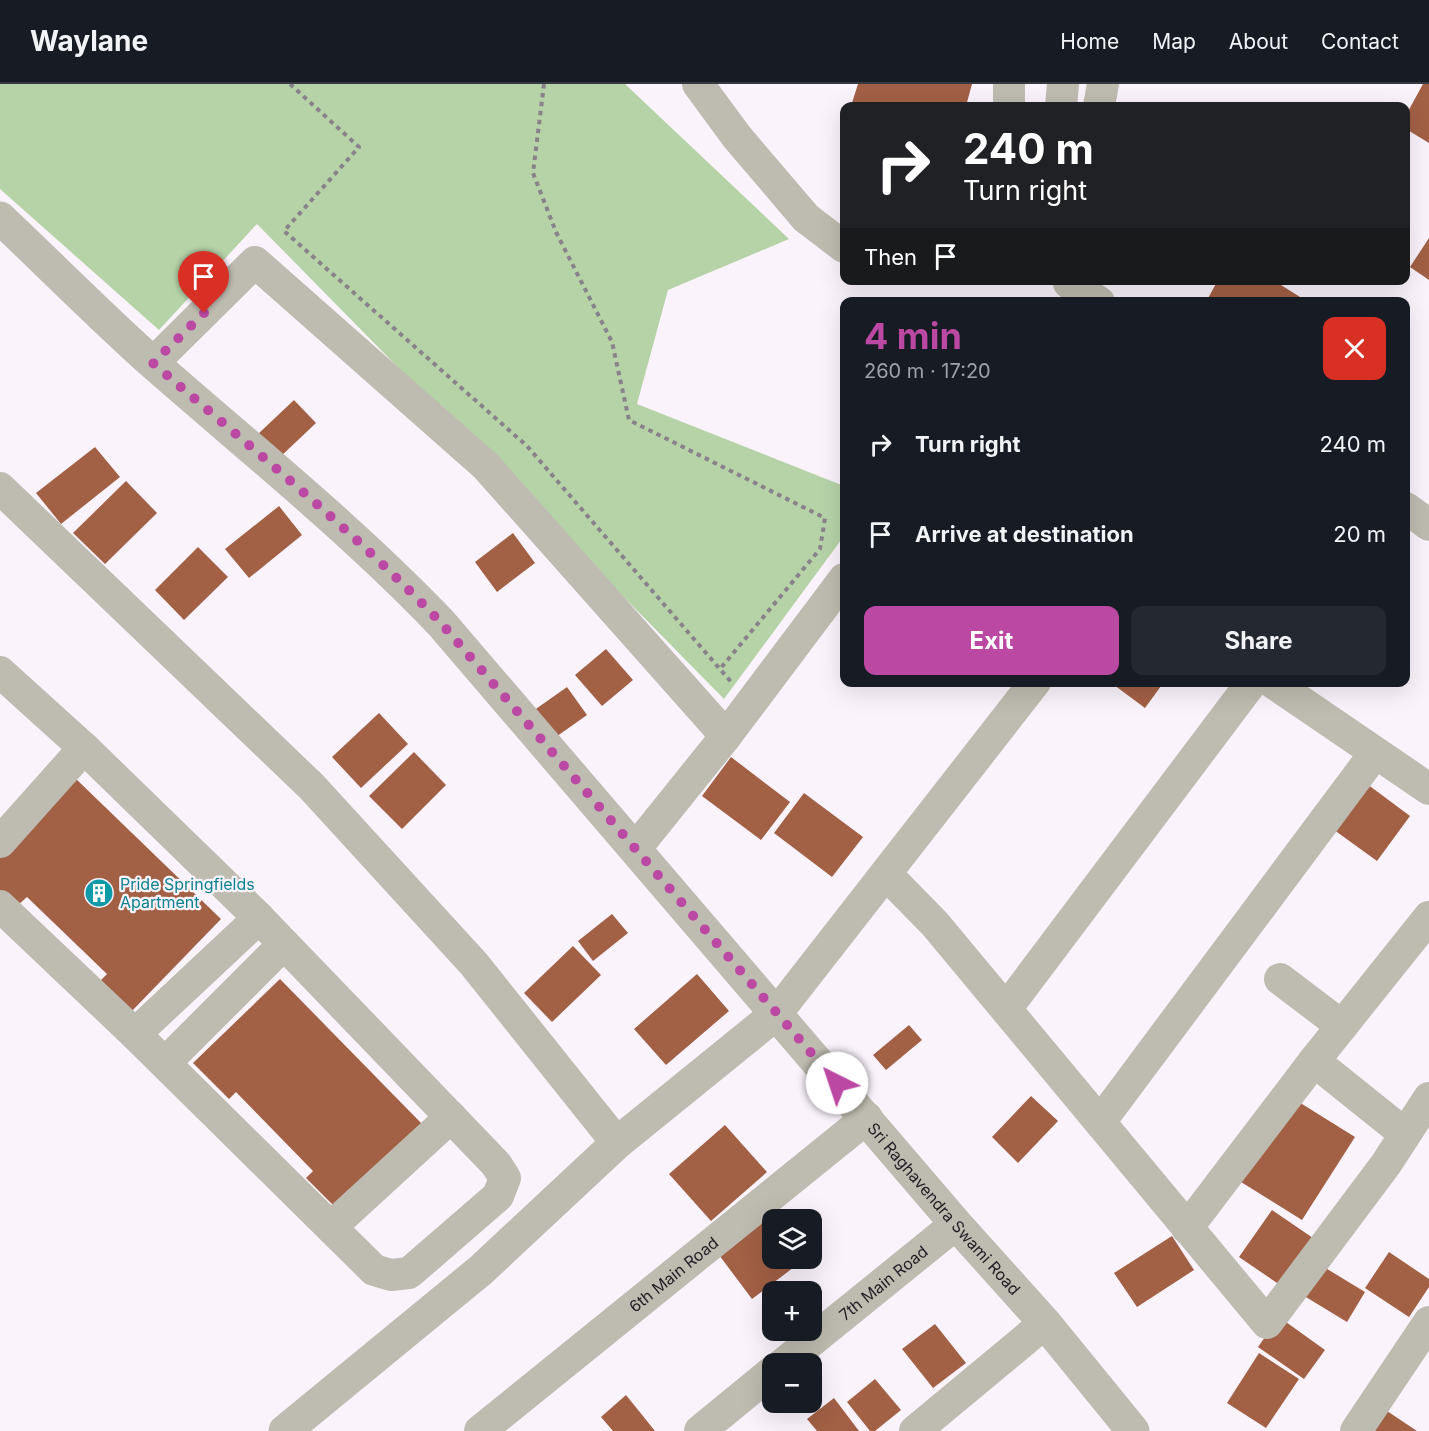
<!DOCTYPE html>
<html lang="en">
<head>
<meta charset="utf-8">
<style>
	body { margin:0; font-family:Inter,sans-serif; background:#242831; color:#f1f3f6; height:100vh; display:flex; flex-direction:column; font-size:22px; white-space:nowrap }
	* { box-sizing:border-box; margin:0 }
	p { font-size:20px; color:#9ea1a6 }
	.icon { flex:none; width:33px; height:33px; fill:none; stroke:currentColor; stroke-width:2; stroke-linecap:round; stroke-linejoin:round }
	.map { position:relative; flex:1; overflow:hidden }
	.drawer { position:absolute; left:840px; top:213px; width:570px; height:390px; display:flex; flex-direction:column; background:#171b24; border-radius:12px; box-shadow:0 6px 24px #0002 }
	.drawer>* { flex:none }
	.hud { position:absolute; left:840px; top:18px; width:570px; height:183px; border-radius:12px; box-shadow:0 6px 24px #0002; background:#202124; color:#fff; overflow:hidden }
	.tools { position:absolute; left:762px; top:1125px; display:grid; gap:12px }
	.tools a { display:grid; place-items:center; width:60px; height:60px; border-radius:12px; background:#171b24; box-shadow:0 6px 24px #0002; font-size:30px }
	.pin { position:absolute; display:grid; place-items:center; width:51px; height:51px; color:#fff; margin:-62px -26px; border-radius:50% 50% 50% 0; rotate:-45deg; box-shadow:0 0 6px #0007 }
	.pin .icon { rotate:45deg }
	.me { position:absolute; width:66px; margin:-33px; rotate:319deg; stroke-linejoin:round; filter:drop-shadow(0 0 4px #0008) }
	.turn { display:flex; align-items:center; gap:21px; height:126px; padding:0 24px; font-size:27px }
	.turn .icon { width:78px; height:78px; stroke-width:2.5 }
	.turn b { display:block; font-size:42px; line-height:51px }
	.then { display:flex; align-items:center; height:57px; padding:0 24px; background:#0003; gap:12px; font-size:22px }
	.round { display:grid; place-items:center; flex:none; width:63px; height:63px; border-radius:12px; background:#242831 }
	.summary { display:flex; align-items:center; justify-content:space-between; height:102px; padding:0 24px }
	h1 { font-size:36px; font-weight:700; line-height:45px; color:#bb49a3 }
	.cta { display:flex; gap:12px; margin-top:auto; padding:12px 24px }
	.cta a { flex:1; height:69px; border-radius:12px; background:#bb49a3; color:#fff; font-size:24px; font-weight:700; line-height:69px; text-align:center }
	.cta a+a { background:#242831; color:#f1f3f6 }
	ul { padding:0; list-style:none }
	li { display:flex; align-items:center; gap:18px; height:90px; padding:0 24px }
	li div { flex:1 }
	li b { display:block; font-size:22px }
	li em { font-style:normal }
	header { display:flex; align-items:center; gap:36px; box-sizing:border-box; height:84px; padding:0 30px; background:#171b24; border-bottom:2px solid #363941 }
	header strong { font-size:28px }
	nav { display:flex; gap:33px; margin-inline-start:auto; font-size:21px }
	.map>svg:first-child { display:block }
</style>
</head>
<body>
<header>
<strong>Waylane</strong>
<nav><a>Home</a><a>Map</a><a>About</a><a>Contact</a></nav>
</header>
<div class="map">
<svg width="1429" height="1347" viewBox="0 0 1429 1347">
	<rect width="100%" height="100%" fill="#faf3fc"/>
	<path fill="#b6d3a8" d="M0 0H625L789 155 668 206 637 320 844 402V452L724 615 257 140 159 246 0 105Z"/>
	<path fill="#a26045" d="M858 0H972L966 22H851Z
		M1423 0H1429V59L1406 45V31Z
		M1429 154V196L1410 183Z
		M1218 196H1273L1308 218H1206Z
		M294 316 316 339 279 374 257 351Z
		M95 363 120 393 61 440 36 409Z
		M126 397 157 429 105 480 73 449Z
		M279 422 302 451 249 494 225 465Z
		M513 449 535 479 497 508 475 478Z
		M198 463 228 493 184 536 155 506Z
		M606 565 633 596 602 622 575 591Z
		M1110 598H1164L1145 624Z
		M567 603 587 631 553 655 533 627Z
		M379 629 408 660 361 704 332 673Z
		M414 668 446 701 402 745 369 712Z
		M731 673 790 718 761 756 702 712Z
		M74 693 221 835 129 930 97 900 107 890 27 813 17 822 0 806V769Z
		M1363 697 1410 732 1377 777 1330 743Z
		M804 709 863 753 832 793 774 749Z
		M612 830 628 849 593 877 578 857Z
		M573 862 601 891 552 938 524 909Z
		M697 890 729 927 666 981 634 945Z
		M280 895 422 1040 336 1124 306 1094 313 1087 236 1008 229 1015 193 979Z
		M909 941 922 956 886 986 873 971Z
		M1031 1012 1058 1037 1018 1079 992 1053Z
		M1294 1015 1355 1053 1302 1136 1241 1098Z
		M725 1041 767 1088 711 1137 669 1090Z
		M775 1123 785 1136H772V1174H806L752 1215 716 1167Z
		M1272 1126 1313 1154 1280 1201 1239 1173Z
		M1172 1152 1194 1186 1137 1223 1114 1189Z
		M1389 1168 1429 1195V1203L1409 1233 1365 1204Z
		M1314 1177 1365 1208 1347 1238 1296 1207Z
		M1279 1233 1325 1266 1304 1295 1258 1263Z
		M935 1240 966 1279 933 1304 902 1265Z
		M1259 1269 1299 1295 1266 1344 1227 1319Z
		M875 1295 901 1326 875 1347H870L847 1318Z
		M626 1311 655 1347H613L601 1333Z
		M834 1314 859 1347H817L807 1335Z
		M1387 1327 1417 1347H1374Z"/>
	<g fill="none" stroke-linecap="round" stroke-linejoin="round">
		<path stroke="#88828a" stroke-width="4" stroke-dasharray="4.5 4.5" stroke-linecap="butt" d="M290 0 359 63 284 147 527 362 732 599
			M544 0 533 89 556 148 612 258 629 336 825 434 820 465 720 585"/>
		<g stroke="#bebbb0" stroke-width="32">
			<path d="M698 0 737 53 806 134 844 163"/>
			<path d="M1009 22V0"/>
			<path d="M1061 22 1063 0"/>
			<path d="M1099 22 1103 0"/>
			<path d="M1069 196V199L1099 218"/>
			<path d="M153 279 255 178 486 382 726 652"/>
			<path d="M0 404 312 703 474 880 617 1059"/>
			<path d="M1406 424 1429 441"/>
			<path d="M0 588 84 664 259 834 496 1080 505 1094 498 1112 409 1189 391 1191 374 1186 135 950 0 822"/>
			<path d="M1272 598 1429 705"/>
			<path d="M0 758 84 664"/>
			<path d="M636 764 726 652 844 495"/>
			<path d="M886 790 935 840 1267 1239 1386 1080 1429 1014"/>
			<path d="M1280 895 1342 942"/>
			<path d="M1006 925 1252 598"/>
			<path d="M776 930 1035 598"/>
			<path d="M135 950 259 834"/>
			<path d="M1314 977 1405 1050"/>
			<path d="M165 979 284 860"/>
			<path d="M1100 1038 1375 669"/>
			<path d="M331 1143 451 1033"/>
			<path d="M1187 1144 1314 977 1429 833"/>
			<path id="s1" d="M783 1280 956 1140"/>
			<path id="s2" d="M480 1347 867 1034"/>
			<path d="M700 1347 772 1288"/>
			<path d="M915 1347 1045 1239"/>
			<path d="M1356 1347 1429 1238"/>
		</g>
		<g stroke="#bebbb0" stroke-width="33">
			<path id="s3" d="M0 134C52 183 102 234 155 281 252 366 352 446 441 539L956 1140 1045 1239 1133 1347"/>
			<path d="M285 1347 481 1186 617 1059 776 930"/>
		</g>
	</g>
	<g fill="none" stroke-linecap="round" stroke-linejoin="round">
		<path stroke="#bb49a3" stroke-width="10" stroke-dasharray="0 18" d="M204 229 153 279C251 364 352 445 441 539L837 999"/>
	</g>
	<defs>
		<g id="building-disc" transform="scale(1.5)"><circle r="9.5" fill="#0f9aa8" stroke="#faf3fc"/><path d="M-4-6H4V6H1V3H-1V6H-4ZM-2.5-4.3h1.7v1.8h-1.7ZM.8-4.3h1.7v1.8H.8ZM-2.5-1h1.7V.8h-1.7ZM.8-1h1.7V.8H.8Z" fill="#fff"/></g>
	</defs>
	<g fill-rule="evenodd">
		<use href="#building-disc" x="99" y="809"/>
	</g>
	<g text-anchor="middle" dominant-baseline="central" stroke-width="4.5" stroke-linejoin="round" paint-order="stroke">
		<g font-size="16" fill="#0d838f" stroke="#faf3fc" text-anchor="start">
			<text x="120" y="800">Pride Springfields<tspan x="120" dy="18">Apartment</tspan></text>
		</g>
		<g font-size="16" fill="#221d24" stroke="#faf3fc">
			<text stroke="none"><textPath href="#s3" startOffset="1371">Sri Raghavendra Swami Road</textPath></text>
			<text stroke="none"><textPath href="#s2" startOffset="249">6th Main Road</textPath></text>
			<text stroke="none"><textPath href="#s1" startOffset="129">7th Main Road</textPath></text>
		</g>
	</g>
</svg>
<div class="tools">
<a><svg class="icon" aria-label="layers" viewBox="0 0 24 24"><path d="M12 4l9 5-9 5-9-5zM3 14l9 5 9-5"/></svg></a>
<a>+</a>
<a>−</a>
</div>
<div class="pin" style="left:204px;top:229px;background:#d93025"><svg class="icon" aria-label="arrive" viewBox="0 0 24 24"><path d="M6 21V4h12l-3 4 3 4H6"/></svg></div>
<svg class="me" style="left:837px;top:999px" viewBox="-20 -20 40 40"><circle r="19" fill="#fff"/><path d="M0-13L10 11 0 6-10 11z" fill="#bb49a3"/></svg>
<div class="hud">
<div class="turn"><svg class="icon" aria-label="right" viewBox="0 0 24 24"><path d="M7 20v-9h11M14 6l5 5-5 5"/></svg><div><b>240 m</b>Turn right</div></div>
<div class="then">Then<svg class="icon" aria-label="arrive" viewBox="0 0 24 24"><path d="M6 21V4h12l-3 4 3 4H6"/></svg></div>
</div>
<section class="drawer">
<div class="summary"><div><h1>4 min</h1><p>260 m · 17:20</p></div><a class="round" style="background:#d93025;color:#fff"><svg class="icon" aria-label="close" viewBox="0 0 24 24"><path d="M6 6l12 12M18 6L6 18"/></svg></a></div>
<ul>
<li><svg class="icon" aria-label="right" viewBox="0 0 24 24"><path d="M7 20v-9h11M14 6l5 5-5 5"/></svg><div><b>Turn right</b></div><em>240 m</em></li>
<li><svg class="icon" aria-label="arrive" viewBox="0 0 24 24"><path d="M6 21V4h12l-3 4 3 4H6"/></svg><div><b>Arrive at destination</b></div><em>20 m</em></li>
</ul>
<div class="cta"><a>Exit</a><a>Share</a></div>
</section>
</div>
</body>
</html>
